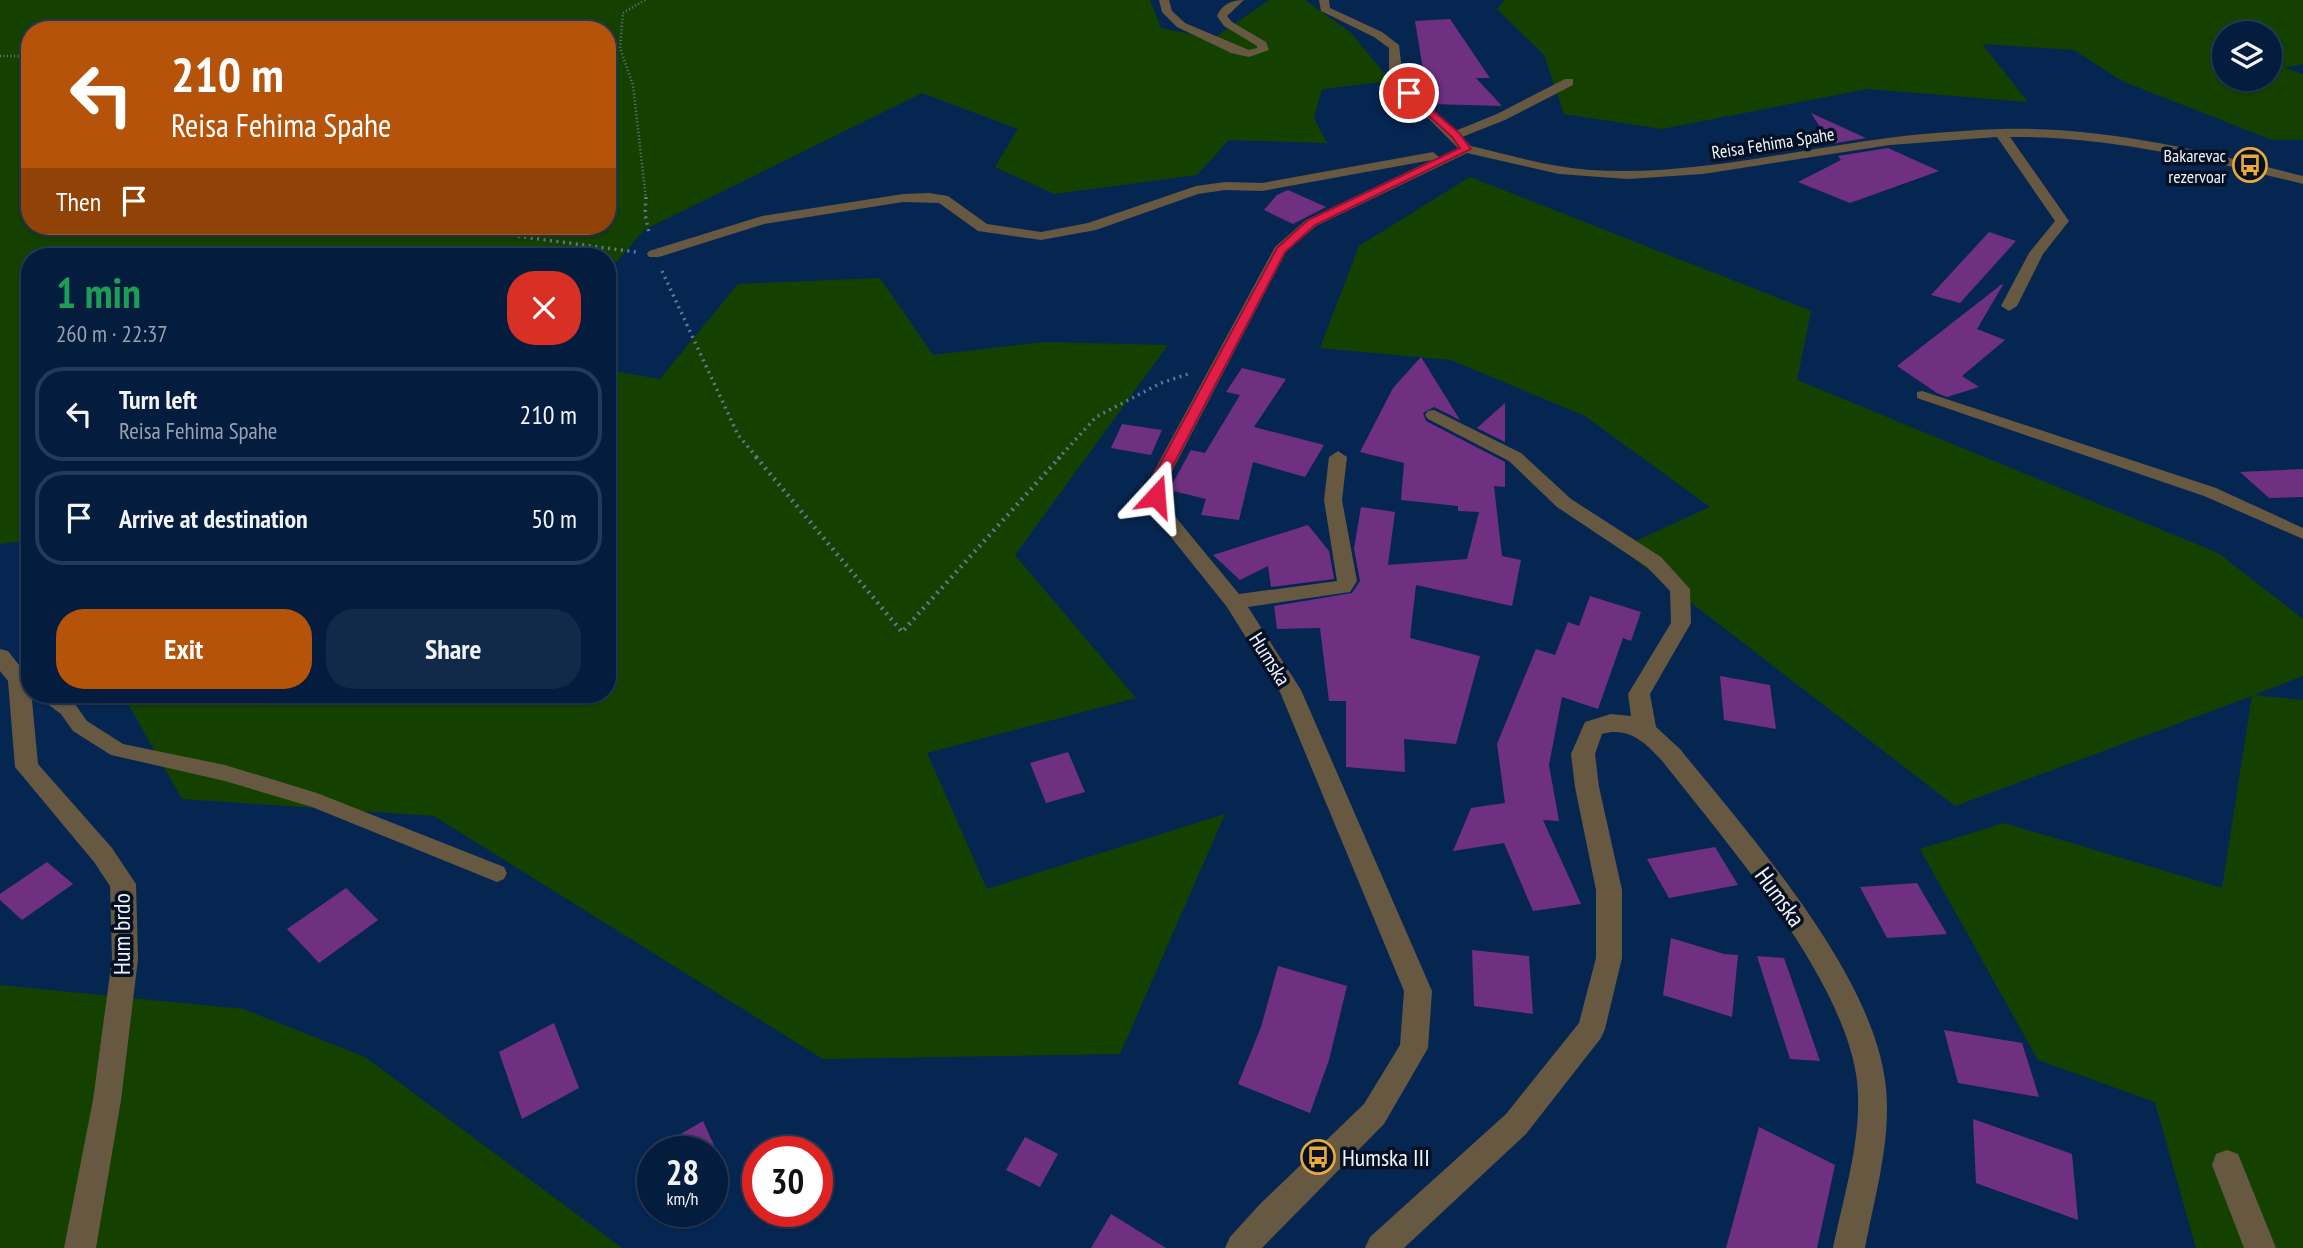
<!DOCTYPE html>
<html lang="en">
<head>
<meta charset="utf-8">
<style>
	body { margin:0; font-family:"PT Sans Narrow",sans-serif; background:#122949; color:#f1f3f6; height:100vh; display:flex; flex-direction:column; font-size:26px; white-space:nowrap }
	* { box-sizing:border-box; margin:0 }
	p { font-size:23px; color:#97a1b0 }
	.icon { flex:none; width:38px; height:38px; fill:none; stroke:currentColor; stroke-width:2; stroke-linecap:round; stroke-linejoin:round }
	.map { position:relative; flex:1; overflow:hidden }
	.panel { position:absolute; left:21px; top:248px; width:595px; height:455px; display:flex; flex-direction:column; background:#041c3e; border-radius:28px; box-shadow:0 2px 5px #0004,0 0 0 2px #253a58 }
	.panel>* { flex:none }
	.top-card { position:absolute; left:21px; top:21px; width:595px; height:214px; border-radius:28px; box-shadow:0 2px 5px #0004,0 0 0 2px #253a58; background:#b45309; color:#fff; overflow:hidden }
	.buttons { position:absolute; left:2212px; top:21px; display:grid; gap:14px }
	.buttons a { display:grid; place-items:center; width:70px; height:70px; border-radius:50%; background:#041c3e; box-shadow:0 2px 5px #0004,0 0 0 2px #253a58; font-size:35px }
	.speed { position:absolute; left:637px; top:1136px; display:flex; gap:14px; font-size:35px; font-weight:700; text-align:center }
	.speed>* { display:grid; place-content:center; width:91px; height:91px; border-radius:50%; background:#041c3e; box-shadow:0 2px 5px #0004,0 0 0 2px #253a58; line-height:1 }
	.speed small { font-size:18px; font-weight:400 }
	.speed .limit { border:10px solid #d22; background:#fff; color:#111 }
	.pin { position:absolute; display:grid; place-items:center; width:60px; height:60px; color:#fff; margin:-30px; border:4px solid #fff; border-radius:50%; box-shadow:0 2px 7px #0007 }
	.me { position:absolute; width:77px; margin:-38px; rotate:19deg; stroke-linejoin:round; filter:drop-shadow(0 0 5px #0008) }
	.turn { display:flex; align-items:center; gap:24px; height:147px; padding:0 35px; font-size:32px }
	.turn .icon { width:91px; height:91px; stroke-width:2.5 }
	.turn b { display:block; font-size:49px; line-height:60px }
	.then { display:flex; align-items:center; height:66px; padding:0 35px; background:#0003; gap:14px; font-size:26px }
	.round { display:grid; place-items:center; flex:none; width:74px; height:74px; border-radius:28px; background:#122949 }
	.overview { display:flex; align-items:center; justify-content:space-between; height:119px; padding:0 35px }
	h1 { font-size:42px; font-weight:700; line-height:52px; color:#1e9e55 }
	.primary-button { display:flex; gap:14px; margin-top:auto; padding:14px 35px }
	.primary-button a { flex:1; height:80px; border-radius:28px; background:#b45309; color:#fff; font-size:28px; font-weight:700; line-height:80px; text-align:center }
	.primary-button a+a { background:#122949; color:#f1f3f6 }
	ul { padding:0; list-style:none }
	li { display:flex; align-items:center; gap:21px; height:94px; margin:0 14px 10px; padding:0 21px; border:4px solid #253a58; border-radius:28px }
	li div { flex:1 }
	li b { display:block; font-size:26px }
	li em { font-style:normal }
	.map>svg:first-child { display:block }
</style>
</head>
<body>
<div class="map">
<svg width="2303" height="1248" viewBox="0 0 2303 1248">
	<rect width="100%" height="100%" fill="#062652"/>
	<path fill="#154100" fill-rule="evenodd" d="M0 0H1150L1161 28 1213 39 1269 0H1305L1350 32 1391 81 1322 89 1314 118 1327 143 1229 140 1197 175 1054 194 995 167 1018 129 922 93 644 230 607 273V257H30V540L0 544ZM30 30H607V226H30Z
		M1505 0H2303V64L2284 68 2303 74V140H2272L2122 81 2074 50 1982 44 2028 102 1867 89 1662 129 1564 114 1544 55 1497 9ZM2224 33H2270V79H2224Z
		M1470 177 1811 311 1797 380 2218 553 2303 619V676L2254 695 2303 700V1248H2196L2155 1102 2038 1060 1920 849 2004 823 2222 888 2252 696 1955 806 1620 548 1710 507 1585 416 1451 360 1320 348 1359 246Z
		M880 278 933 355 1043 342 1168 345 1015 555 1136 698 927 753 987 889 1225 814 1120 1054 823 1059 434 816 182 799 123 695H607V370L660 379 738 284Z
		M0 985 243 1009 365 1057 622 1248H0Z"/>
	<path fill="#6f3081" d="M1450 19 1490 78H1476L1502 106 1432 104 1428 100 1415 21Z
		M1811 113 1866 138 1831 144Z
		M1888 148 1939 171 1850 203 1798 182 1841 160 1838 156Z
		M1288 190 1326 207 1293 224 1264 210 1277 195Z
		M1989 232 2016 241 1960 303 1931 295Z
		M2002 284 2003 285 1977 329 2005 340 1962 376 1979 387 1947 397 1937 393 1897 366Z
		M1421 357 1460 420 1434 407 1423 413 1426 421 1505 462V487L1494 486 1502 556 1521 560 1512 606 1416 585 1410 638 1480 656 1456 744 1404 739 1405 772 1346 767V701H1329L1320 628 1277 629 1274 606 1352 593 1360 581 1354 549 1361 507 1395 512 1388 565 1467 559 1479 512 1458 511V506L1401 500 1404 463 1360 452 1393 388Z
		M1242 368 1286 379 1254 427 1324 445 1305 477 1253 462 1239 520 1201 515 1206 499 1169 490 1170 488 1191 450 1205 453 1240 395 1226 392Z
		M1505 403V442L1477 428Z
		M1122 424 1162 430 1151 455 1111 448Z
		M2303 469V497L2269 498 2240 472Z
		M1308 525 1329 551 1334 579 1271 587 1268 566 1240 580 1213 555Z
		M1590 596 1641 612 1631 641 1623 638 1598 709 1562 697 1549 765 1559 821 1543 820 1581 904 1533 911 1504 843 1453 851 1471 808 1505 803 1497 744 1536 649 1555 655 1568 622 1579 626Z
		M1720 676 1770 685 1776 729 1724 720Z
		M1068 752 1085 792 1046 803 1030 763Z
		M1715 847 1738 885 1669 898 1647 859Z
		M47 862 73 884 22 920 0 900V894Z
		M1917 883 1947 934 1887 938 1860 887Z
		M346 888 378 920 319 963 287 929Z
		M1671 938 1724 954 1738 955 1732 1017 1663 995Z
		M1472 950 1529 956 1533 1014 1474 1006Z
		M1757 956 1784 958 1820 1061 1790 1059Z
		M1278 966 1347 986 1329 1060 1310 1113 1238 1084 1261 1027Z
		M554 1023 579 1088 522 1119 499 1052Z
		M1944 1030 2022 1043 2039 1097 1958 1083Z
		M1973 1119 2072 1154 2078 1220 1976 1183Z
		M703 1121 717 1152H650Z
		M1759 1127 1835 1165 1817 1248H1726Z
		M1025 1137 1058 1154 1040 1187 1006 1170Z
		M1111 1214 1166 1248H1091Z"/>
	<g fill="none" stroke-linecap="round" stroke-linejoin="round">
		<path stroke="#617693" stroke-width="2.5" stroke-dasharray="1 2.5" stroke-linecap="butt" d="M645 0 623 13 620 48 633 85 646 199
			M0 56H30"/>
		<path stroke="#617693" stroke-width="3.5" stroke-dasharray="2 4.5" stroke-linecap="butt" d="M646 197 645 214 649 233
			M461 226 464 229 636 252
			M662 271 738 435 758 459
			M1058 459 1096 417 1161 383 1188 374"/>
		<path stroke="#617693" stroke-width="4.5" stroke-dasharray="2 5" stroke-linecap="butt" d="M756 457 902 632 1060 457"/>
		<path fill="#675841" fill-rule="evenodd" d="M1922 391 2216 488 2303 528V539L2204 496 1917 398V392Z
			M32 695H61L75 704 87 721 123 744 225 765 317 793 504 867 507 873 504 879 497 882 312 807 225 781 111 755 73 731 61 714 46 703 34 700Z"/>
		<path fill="#675841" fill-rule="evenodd" d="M1159 0H1169L1172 11 1185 23 1249 50 1257 48V46L1224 26 1217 16C1222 4 1232 0 1244 0L1227 16 1232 22 1266 42 1269 50 1249 57 1231 53 1177 27 1162 12Z
			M1319 0H1329L1330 8 1382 32 1399 45 1403 79 1455 131 1497 114 1565 79H1573V85L1505 120 1462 137 1471 146C1510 155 1549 167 1590 170 1679 176 1766 156 1853 143 1902 135 1951 131 2000 129 2104 126 2204 151 2303 176V184C2206 160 2111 136 2010 137L2069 221 2043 254 2017 306 2009 311 2001 306 2029 253 2055 221 1997 137 1890 145 1703 174 1628 179 1559 174 1467 153 1316 226 1286 252 1170 475 1165 496 1173 514 1239 594 1337 581 1324 500 1329 457 1338 451 1347 457 1342 500 1357 581 1350 592 1248 607 1301 690 1432 991 1428 1048 1384 1124 1262 1248H1225L1230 1237 1260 1204 1364 1104 1400 1045 1404 991 1280 692 1227 607 1154 516 1147 496 1152 475 1275 247 1306 220 1432 160 1262 191 1225 190 1198 194 1096 230 1041 240 978 231 939 203 903 202 764 224 659 257H649L647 254 649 251 762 216 903 194 929 193 948 196 987 224 1041 232 1088 223 1196 186 1225 182 1262 183 1433 152 1439 157 1458 148 1396 86 1389 72V48L1374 37 1321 11Z
			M1434 410 1521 453 1571 499 1661 557 1690 589 1691 623 1650 694 1656 727 1680 749C1749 834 1870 970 1885 1080 1893 1135 1875 1194 1865 1248H1833C1844 1194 1863 1136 1857 1081 1845 979 1726 842 1663 762 1646 743 1629 726 1602 734L1595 754 1599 787 1622 890V958L1605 1029 1601 1038 1526 1134 1404 1248H1365L1370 1237 1506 1114 1579 1023 1596 958V890L1575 787 1571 754 1585 722 1611 714 1631 716 1628 694 1671 623 1670 591 1647 567 1557 507 1509 461 1428 419 1425 415 1428 411Z
			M0 649 8 651 30 679 38 764 112 848 136 884 138 959 121 1100 96 1248H64L93 1100 112 959 110 886 94 862 15 767 8 681 0 671Z
			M2227 1150 2238 1154 2276 1248H2244L2212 1165 2216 1154Z"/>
	</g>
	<path fill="#e11d48" stroke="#92132f" stroke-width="2" d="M1409 90 1459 133 1471 149 1315 225 1285 252 1168 475 1163 496 1156 500 1151 499 1149 496 1154 475 1277 248 1308 220 1460 148 1452 137 1406 95 1404 93Z"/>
	<defs>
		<g id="bus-ring" transform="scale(1.75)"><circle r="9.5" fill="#041023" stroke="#e9aa38" stroke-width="1.5"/><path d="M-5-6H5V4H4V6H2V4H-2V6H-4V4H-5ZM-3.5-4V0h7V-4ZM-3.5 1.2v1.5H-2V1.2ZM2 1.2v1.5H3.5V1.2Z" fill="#e9aa38"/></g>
	</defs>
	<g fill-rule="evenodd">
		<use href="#bus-ring" x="2250" y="165"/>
		<use href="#bus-ring" x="1318" y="1157"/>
	</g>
	<g text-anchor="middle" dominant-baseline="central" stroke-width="7" stroke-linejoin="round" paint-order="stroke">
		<g font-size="18" fill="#f0f4fa" stroke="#041023">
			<text transform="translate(1773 143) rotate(-9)">Reisa Fehima Spahe</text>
		</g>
		<g font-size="18" fill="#f0f4fa" stroke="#041023" text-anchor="end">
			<text x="2226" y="155">Bakarevac<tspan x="2226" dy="21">rezervoar</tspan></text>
		</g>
		<g font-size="21" fill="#f0f4fa" stroke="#041023">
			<text transform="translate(1270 659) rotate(58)">Humska</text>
		</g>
		<g font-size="24" fill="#f0f4fa" stroke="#041023">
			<text transform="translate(1780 897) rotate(54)">Humska</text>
			<text transform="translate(121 934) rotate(-90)">Hum brdo</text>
		</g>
		<g font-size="24" fill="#f0f4fa" stroke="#041023" text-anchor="start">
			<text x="1342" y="1157">Humska III</text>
		</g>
	</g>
</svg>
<div class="buttons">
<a><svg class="icon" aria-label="layers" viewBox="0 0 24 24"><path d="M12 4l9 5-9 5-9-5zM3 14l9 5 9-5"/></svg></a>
</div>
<div class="speed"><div>28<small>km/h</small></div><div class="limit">30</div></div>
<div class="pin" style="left:1409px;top:93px;background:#d93025"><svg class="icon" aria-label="arrive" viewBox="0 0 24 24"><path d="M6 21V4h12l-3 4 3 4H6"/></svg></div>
<svg class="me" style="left:1156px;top:496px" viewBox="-20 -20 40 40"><path d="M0-17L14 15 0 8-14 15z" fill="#e11d48" stroke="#fff" stroke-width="4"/></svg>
<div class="top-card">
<div class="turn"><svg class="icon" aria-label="left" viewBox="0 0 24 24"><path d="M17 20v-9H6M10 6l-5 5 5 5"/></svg><div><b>210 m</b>Reisa Fehima Spahe</div></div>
<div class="then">Then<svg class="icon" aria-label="arrive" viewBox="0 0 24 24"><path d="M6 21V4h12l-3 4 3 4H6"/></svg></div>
</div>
<section class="panel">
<div class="overview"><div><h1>1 min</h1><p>260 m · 22:37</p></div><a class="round" style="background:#d93025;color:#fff"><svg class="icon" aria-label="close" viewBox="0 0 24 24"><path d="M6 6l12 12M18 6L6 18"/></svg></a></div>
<ul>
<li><svg class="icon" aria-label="left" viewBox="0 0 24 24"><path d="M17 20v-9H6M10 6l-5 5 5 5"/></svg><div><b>Turn left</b><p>Reisa Fehima Spahe</p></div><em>210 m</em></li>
<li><svg class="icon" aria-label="arrive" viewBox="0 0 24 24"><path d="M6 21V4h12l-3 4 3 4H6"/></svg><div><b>Arrive at destination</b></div><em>50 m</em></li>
</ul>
<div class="primary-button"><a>Exit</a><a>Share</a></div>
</section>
</div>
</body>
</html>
